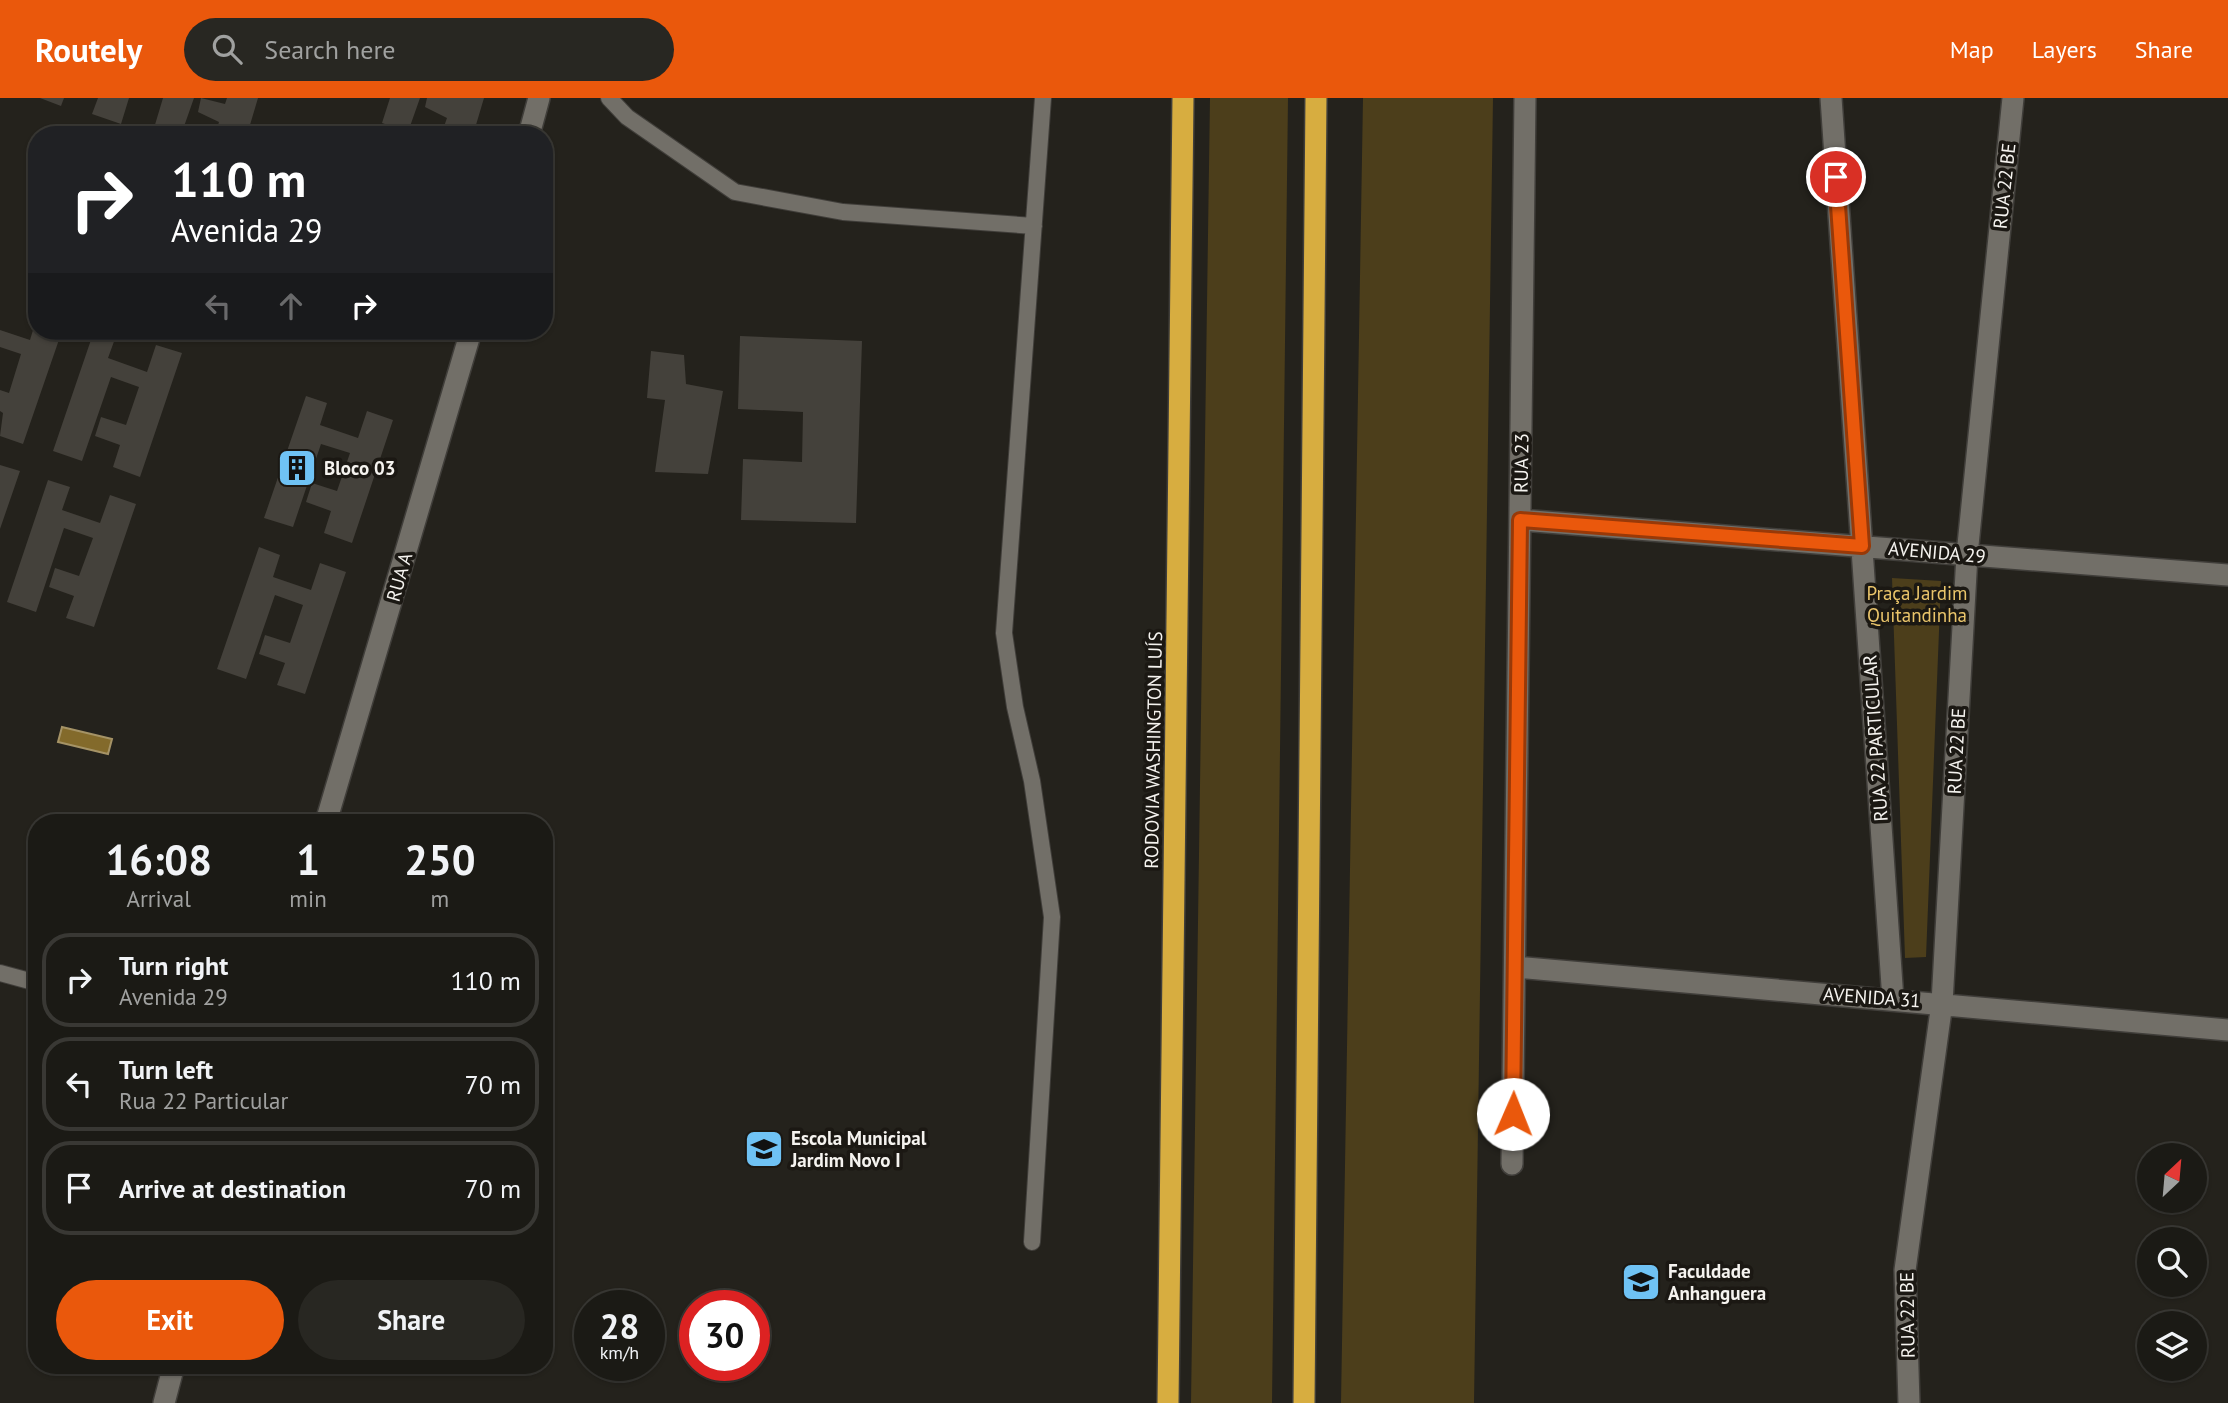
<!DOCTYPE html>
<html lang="en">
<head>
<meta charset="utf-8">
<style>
	body { margin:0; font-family:"PT Sans",sans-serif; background:#282722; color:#f1f3f6; height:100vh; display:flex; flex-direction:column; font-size:26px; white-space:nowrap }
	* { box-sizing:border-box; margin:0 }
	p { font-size:23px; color:#a0a1a0 }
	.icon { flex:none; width:38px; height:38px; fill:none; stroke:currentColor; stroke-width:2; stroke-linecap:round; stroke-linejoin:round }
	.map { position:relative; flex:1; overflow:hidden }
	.sheet { position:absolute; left:28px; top:716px; width:525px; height:560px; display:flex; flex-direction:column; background:#1b1a15; border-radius:28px; box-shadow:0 2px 5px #0004,0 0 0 2px #393834 }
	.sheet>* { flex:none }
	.top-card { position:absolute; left:28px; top:28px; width:525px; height:214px; border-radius:28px; box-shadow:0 2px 5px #0004,0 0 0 2px #393834; background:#202124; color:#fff; overflow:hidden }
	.needle { width:46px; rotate:26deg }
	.fabs { position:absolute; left:2137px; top:1045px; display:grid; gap:14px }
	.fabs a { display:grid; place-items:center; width:70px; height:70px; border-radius:50%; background:#1b1a15; box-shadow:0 2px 5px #0004,0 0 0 2px #393834; font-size:35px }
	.speed { position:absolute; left:574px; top:1192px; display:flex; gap:14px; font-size:35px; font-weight:700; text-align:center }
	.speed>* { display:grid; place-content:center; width:91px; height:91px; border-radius:50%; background:#1b1a15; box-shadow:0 2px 5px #0004,0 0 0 2px #393834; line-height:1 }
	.speed small { font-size:18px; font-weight:400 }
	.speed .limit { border:10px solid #d22; background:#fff; color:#111 }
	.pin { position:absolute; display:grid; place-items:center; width:60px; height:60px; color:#fff; margin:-30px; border:4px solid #fff; border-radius:50%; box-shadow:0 2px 7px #0007 }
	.me { position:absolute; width:77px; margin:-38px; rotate:1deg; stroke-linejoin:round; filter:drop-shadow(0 0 5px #0008) }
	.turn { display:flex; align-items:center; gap:24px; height:147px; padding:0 28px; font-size:32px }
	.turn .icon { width:91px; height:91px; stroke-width:2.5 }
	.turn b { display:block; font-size:49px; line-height:60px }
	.lanes { display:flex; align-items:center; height:66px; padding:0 28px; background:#0003; justify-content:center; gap:35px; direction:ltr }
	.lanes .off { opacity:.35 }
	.eta { display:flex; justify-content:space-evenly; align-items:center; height:119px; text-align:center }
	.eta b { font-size:42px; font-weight:800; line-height:49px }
	.primary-button { display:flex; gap:14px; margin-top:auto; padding:14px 28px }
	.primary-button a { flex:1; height:80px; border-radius:42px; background:#ea580c; color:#fff; font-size:28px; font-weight:800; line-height:80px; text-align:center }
	.primary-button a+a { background:#282722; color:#f1f3f6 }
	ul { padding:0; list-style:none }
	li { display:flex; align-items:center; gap:21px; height:94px; margin:0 14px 10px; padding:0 14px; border:4px solid #393834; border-radius:28px }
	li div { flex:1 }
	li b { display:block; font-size:26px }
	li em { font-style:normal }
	header { display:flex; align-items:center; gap:42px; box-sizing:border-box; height:98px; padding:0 35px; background:#ea580c; color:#fff }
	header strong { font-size:33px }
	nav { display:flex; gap:38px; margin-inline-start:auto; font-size:24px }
	.search { width:490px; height:63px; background:#282722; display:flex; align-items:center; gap:18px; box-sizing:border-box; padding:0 24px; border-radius:38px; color:#a0a1a0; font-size:26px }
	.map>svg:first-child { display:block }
</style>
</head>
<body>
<header>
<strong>Routely</strong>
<div class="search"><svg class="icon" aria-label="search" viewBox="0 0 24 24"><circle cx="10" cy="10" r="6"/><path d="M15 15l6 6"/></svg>Search here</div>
<nav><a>Map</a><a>Layers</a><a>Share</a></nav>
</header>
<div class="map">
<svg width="2228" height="1305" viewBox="0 0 2228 1305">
	<rect width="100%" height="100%" fill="#24221c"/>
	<path fill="#4c3e1b" d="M1210 0H1288L1272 1305H1191Z
		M1363 0H1493L1474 1305H1341Z
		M1892 480 1941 483 1926 859 1905 860Z"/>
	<path fill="#836a2b" stroke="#a59366" stroke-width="2" d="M62 629 112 641 108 656 58 644Z"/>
	<path fill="#44413b" d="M40 0H64L61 8Z
		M98 0H129L121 26 92 16Z
		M163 0H194L181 37 154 30Z
		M201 0 225 6 227 0H258L247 37H215L219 24 198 14Z
		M390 0H420L408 34 382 25Z
		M427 0H484L473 37H441L447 20 425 9Z
		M36 222 37 233H62L23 346 0 338 3 315 0 313V292L9 295 21 256 0 249V232L30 242Z
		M94 233 116 238 108 260 147 274 156 247 182 255 140 379 113 369 120 347 95 338 101 319 126 327 139 289 111 279 82 363 53 353Z
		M740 238 862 243 856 425 741 422 743 361 802 364 803 314 738 311Z
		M651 253 684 257 686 286 723 293 708 376 655 374 665 302 647 300Z
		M306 298 327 305 320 327 358 340 367 313 393 322 352 445 324 435 331 413 306 404 312 385 337 393 350 355 321 346 293 429 264 420Z
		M0 367 20 373 0 431Z
		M48 382 70 389 62 412 100 425 110 397 136 406 94 529 66 520 74 498 49 489 55 470 79 478 93 440 64 430 36 514 7 504Z
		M259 449 280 457 273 479 311 492 320 465 346 474 305 596 277 587 285 565 259 556 265 537 290 545 303 507 275 497 246 581 217 571Z"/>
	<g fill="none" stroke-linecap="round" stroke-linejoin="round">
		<g stroke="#403e3a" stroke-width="18">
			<path id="lane" d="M609 0 627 19 735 94 843 114 1034 128
				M0 875 37 885
				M1032 1144 1052 819 1032 683 1015 609 1004 535 1043 0"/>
		</g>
		<g stroke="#403e3a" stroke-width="24">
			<path id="street" d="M1831 0 1893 902
				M529 37 539 0
				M1520 422 2228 477
				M326 724 471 233
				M1516 869 2228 932
				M1512 1066 1525 0
				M164 1305 174 1267
				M1909 1305 1905 1172 1942 905 1967 457 2013 0"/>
		</g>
		<g stroke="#403e3a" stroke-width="24">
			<path id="highway" d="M1168 1305 1183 0
				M1304 1305 1316 0"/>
		</g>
		<use href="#lane" stroke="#726f68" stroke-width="16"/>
		<use href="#street" stroke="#726f68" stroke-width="21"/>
		<use href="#highway" stroke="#d7ad40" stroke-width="21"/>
	</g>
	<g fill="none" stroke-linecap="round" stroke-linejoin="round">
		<g stroke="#983908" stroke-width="18">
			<path id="route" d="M1513 1016 1520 422 1862 448 1836 79"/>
		</g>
		<use href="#route" stroke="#ea580c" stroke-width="12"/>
	</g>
	<defs>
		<g id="building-square" transform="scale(2.0125)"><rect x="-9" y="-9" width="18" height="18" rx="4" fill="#6fc2f4" stroke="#1b1813"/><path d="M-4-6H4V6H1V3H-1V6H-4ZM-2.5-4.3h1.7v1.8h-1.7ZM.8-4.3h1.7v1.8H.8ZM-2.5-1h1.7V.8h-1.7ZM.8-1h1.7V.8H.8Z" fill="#111"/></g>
		<g id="school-square" transform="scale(2.0125)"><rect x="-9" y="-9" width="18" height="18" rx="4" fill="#6fc2f4" stroke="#1b1813"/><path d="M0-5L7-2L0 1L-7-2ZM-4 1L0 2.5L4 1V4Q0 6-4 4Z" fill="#111"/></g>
		<g id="university-square" transform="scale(2.0125)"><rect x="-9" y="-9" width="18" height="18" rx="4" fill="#6fc2f4" stroke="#1b1813"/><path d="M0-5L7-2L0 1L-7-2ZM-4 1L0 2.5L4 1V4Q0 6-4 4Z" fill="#111"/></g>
	</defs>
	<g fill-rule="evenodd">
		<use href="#building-square" x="297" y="370"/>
		<use href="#school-square" x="764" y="1051"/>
		<use href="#university-square" x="1641" y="1184"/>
	</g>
	<g text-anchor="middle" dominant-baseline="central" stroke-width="7" stroke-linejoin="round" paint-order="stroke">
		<g font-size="19" fill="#f5f3ef" stroke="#1b1813">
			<text transform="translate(2004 88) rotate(-84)">RUA 22 BE</text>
			<text transform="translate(1521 365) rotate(-89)">RUA 23</text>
			<text transform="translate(1937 454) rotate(5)">AVENIDA 29</text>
			<text transform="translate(399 479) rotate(-74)">RUA A</text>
			<text transform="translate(1875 640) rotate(-94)">RUA 22 PARTICULAR</text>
			<text transform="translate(1153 652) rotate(-89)">RODOVIA WASHINGTON LUÍS</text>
			<text transform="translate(1956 653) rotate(-87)">RUA 22 BE</text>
			<text transform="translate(1872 899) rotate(4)">AVENIDA 31</text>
			<text transform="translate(1907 1217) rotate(-91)">RUA 22 BE</text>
		</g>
		<g font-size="19" font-weight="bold" fill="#f5f3ef" stroke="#1b1813" text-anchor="start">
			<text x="324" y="370">Bloco 03</text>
			<text x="791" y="1040">Escola Municipal<tspan x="791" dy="22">Jardim Novo I</tspan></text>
			<text x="1668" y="1173">Faculdade<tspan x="1668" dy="22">Anhanguera</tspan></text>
		</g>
		<g font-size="19" fill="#eac56b" stroke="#1b1813">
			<text x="1917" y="495">Praça Jardim<tspan x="1917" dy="22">Quitandinha</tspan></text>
		</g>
	</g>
</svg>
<div class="fabs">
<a><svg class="needle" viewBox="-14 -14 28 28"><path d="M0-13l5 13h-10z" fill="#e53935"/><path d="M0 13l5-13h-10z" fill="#a0a1a0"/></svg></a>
<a><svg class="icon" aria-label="search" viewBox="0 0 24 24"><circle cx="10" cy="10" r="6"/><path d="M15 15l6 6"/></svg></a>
<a><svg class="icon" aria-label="layers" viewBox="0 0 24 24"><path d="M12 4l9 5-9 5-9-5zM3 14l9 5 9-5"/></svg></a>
</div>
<div class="speed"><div>28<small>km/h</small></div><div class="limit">30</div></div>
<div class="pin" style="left:1836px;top:79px;background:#d93025"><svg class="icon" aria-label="arrive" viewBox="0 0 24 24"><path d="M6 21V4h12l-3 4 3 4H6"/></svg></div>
<svg class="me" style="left:1513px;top:1016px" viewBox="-20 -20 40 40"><circle r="19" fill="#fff"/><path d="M0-13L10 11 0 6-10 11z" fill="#ea580c"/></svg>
<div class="top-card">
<div class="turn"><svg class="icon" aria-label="right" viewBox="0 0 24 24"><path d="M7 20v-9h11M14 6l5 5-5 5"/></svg><div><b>110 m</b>Avenida 29</div></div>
<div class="lanes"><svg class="icon off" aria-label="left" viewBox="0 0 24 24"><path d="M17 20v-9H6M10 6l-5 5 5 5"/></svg><svg class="icon off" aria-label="ahead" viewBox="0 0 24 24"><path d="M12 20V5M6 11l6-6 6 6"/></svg><svg class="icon" aria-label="right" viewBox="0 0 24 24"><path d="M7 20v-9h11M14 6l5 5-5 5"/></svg></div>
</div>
<section class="sheet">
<div class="eta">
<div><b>16:08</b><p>Arrival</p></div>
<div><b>1</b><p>min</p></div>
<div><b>250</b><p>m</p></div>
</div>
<ul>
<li><svg class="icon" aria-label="right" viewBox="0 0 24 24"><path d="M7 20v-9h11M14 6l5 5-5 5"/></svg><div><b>Turn right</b><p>Avenida 29</p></div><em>110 m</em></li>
<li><svg class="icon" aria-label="left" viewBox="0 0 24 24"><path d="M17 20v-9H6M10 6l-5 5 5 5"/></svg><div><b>Turn left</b><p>Rua 22 Particular</p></div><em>70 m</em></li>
<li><svg class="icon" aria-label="arrive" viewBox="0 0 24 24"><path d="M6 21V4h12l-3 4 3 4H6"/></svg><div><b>Arrive at destination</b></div><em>70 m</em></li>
</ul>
<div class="primary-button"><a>Exit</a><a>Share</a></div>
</section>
</div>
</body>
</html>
